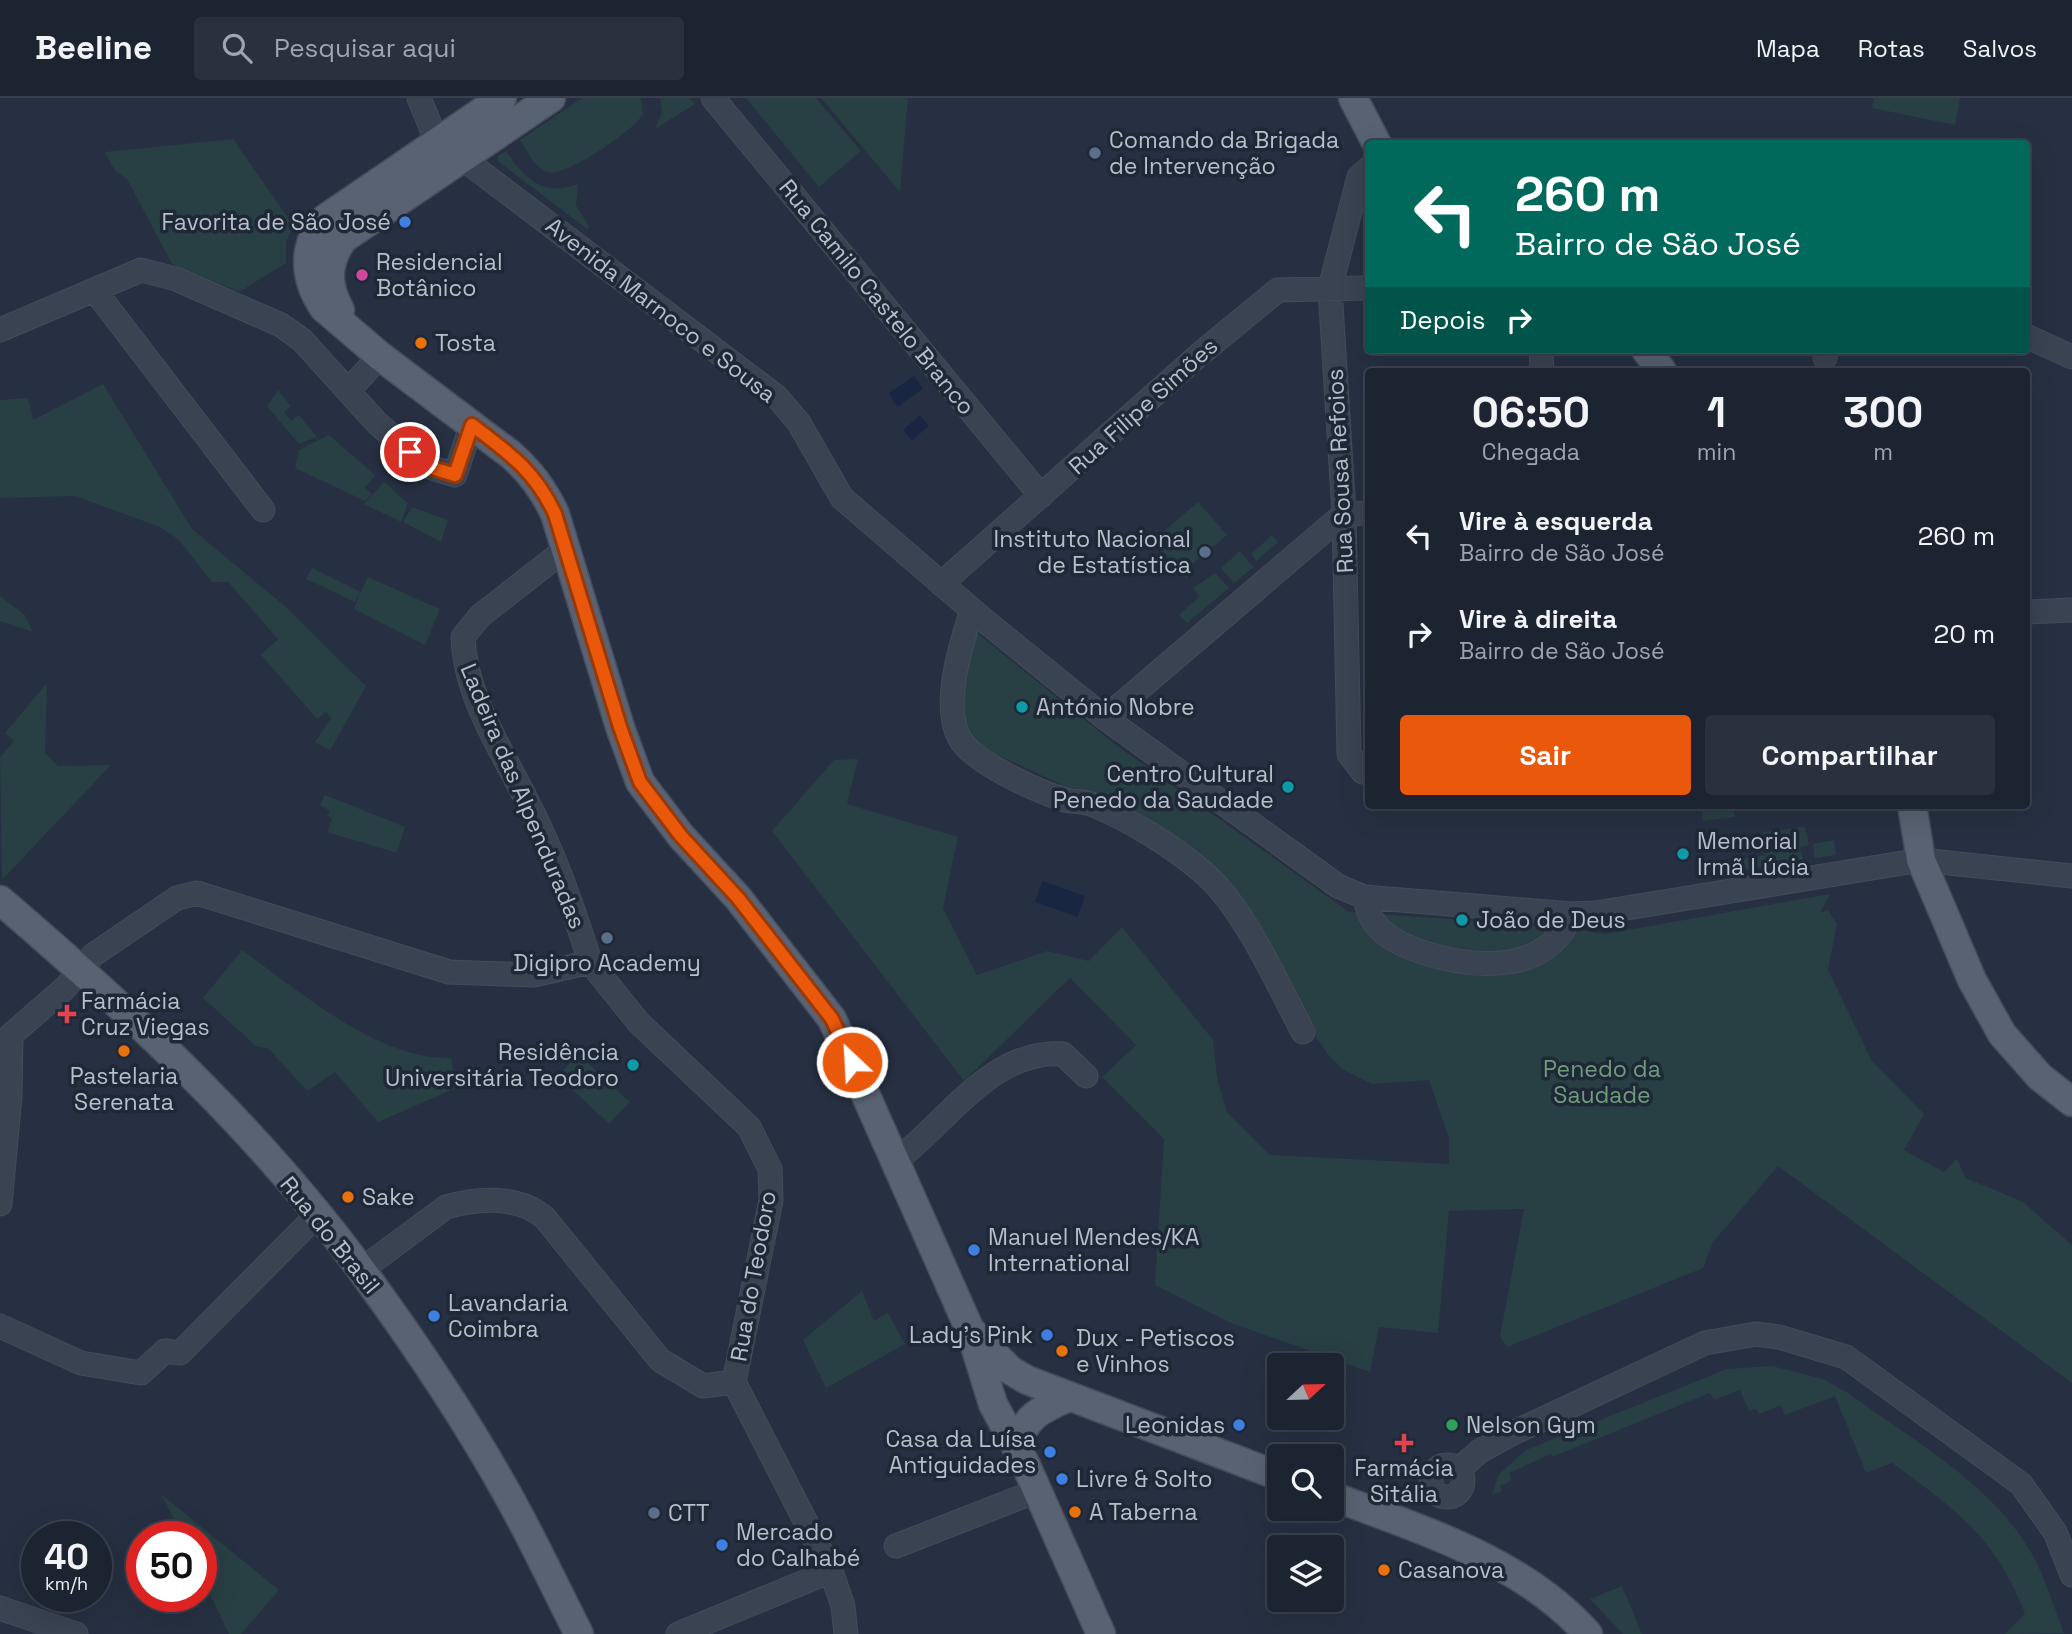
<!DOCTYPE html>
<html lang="pt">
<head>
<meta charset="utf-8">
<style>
	body { margin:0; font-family:"Space Grotesk",sans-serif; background:#29303e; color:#f1f3f6; height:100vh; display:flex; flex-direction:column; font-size:26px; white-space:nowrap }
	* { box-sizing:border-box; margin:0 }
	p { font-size:23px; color:#a0a4ac }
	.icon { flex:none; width:38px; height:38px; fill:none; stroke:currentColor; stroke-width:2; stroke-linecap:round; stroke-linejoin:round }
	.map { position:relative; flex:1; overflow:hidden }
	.drawer { position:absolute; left:1365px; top:270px; width:665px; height:441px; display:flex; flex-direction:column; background:#1c2432; border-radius:7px; box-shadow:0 7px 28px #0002,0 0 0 2px #3a414d }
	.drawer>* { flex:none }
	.top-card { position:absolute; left:1365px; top:42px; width:665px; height:214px; border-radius:7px; box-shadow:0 7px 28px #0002,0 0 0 2px #3a414d; background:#00695c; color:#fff; overflow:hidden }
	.needle { width:46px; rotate:68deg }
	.buttons { position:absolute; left:1267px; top:1255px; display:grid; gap:14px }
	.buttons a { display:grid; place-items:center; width:77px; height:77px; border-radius:7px; background:#1c2432; box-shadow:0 7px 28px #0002,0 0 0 2px #3a414d; font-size:35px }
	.speed { position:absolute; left:21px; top:1423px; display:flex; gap:14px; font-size:35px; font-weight:700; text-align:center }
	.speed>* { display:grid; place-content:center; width:91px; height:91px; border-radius:50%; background:#1c2432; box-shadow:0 7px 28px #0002,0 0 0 2px #3a414d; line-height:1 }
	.speed small { font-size:18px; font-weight:400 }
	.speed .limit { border:10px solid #d22; background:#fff; color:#111 }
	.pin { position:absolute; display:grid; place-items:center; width:60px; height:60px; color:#fff; margin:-30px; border:4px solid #fff; border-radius:50%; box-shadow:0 2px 7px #0007 }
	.me { position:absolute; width:77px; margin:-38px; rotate:335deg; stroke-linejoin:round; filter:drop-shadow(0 0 5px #0008) }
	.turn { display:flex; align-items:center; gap:24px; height:147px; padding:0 35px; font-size:32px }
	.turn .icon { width:91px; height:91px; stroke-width:2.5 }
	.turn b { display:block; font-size:49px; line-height:60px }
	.then { display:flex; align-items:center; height:66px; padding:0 35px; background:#0003; gap:14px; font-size:26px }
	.eta { display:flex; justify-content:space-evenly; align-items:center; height:119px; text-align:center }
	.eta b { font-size:42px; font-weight:700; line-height:49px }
	.primary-button { display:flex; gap:14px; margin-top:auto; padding:14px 35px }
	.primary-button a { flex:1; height:80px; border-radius:7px; background:#ea580c; color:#fff; font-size:28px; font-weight:700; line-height:80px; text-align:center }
	.primary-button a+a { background:#29303e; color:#f1f3f6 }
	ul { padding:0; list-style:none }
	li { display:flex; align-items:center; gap:21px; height:98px; padding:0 35px }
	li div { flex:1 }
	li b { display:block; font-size:26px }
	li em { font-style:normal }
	header { display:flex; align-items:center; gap:42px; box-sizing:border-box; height:98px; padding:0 35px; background:#1c2432; border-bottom:2px solid #3a414d }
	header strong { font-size:33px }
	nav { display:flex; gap:38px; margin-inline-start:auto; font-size:24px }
	.search { width:490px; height:63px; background:#29303e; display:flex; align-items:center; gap:18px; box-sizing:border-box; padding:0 24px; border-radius:7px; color:#a0a4ac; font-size:26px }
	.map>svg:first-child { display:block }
</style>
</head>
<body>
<header>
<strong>Beeline</strong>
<div class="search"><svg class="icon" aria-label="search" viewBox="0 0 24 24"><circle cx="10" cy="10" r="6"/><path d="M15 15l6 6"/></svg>Pesquisar aqui</div>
<nav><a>Mapa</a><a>Rotas</a><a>Salvos</a></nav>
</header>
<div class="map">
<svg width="2072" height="1536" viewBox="0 0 2072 1536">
	<rect width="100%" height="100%" fill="#263042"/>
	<path fill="#283f43" d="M582 0H641L643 16C635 32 564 80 548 74 535 70 527 53 520 42Z
		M660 0H690L695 6 655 31 662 14Z
		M746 0H816L861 53 819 89Z
		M821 0H908L900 94Z
		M1874 0H1960L1955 27 1872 10Z
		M233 41 293 127 286 145V165L239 194 172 166 127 81 115 73 105 54Z
		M506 53C525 81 543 99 578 86L576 107 589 129 587 131 498 63V58Z
		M103 286 192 431 287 510 366 588 330 653 315 644 331 620 326 614 317 621 261 557 278 541 228 484H212L178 441 160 429 75 398 0 400V302L28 300 33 322Z
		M278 292 291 308 284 314 291 323 299 317 317 339 299 346 267 308Z
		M329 337 375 377 365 390 372 396 365 403 295 370 299 352Z
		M384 384 408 405 401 424 364 406Z
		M1198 404 1227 437 1190 468 1194 473 1186 480 1159 449 1162 446 1156 440Z
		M412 409 448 422 441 444 403 424Z
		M1272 437 1278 444 1256 463 1251 456Z
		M1240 453 1254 469 1234 485 1221 470Z
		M312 470 361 494 368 479 440 511 425 547 354 511 360 495 355 504 306 481Z
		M1215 475 1229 490 1187 525 1179 517 1200 498 1193 490Z
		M0 498 25 517 33 534 0 523Z
		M976 534 1116 647 1349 814 1554 828 1605 836 1830 796 1820 815 1828 812 1837 826 1828 872 1872 963 1924 1016 1904 1052 1944 1074 1957 1061 1966 1080 2023 1104 2072 1147V1285L1778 1068 1713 1144 1703 1170 1507 1249 1500 1238 1524 1111 1449 1113 1438 1235 1379 1229 1370 1274 1231 1225 1155 1187 1164 1041 1102 979 1136 947 1070 880 964 983 772 733 834 662 858 661 847 706 958 739 943 810 977 877 1047 853 1089 863 1122 829 1213 942 1217 980 1227 1014 1270 1057 1449 1066V1040L1429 982 1372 986 1344 972 1330 959 1311 932 1245 814 1111 710 974 646 957 606Z
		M47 585 45 655 58 668 111 667 2 782 0 659 14 643 5 635Z
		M325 697 405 729 397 755 327 734 332 720 327 717 330 713 320 707Z
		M1701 707H1733L1735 719 1703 723Z
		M1805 729 1809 747 1800 749 1803 762 1742 772 1741 761 1766 757 1763 734Z
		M1834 742 1836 757 1814 760 1813 746Z
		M242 852C301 894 376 961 451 960L456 990 378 1024 335 974 307 993 269 951 256 948 203 900Z
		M578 956 630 1004 609 1026 558 978Z
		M862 1193 874 1223 888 1215 905 1246 826 1290 803 1242Z
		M1772 1268 1823 1281 1848 1295C1912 1342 1992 1385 2032 1456 2045 1480 2054 1509 2064 1535L2005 1536 2025 1516C1995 1438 1957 1413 1892 1365L1866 1375 1835 1298 1785 1317 1781 1307 1759 1316 1756 1311 1749 1313 1740 1292 1714 1302 1710 1295 1552 1359 1551 1356 1509 1375 1511 1383 1500 1388 1502 1393 1492 1397 1499 1376 1526 1352 1727 1271Z
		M162 1397 279 1492 241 1536H229L201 1478V1438H182Z
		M1622 1488 1642 1536H1623L1590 1501Z"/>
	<path fill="#182641" d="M914 278 923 291 898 308 894 305 889 295Z
		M920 317 929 328 912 342 903 332Z
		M1042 783 1085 798 1078 819 1035 804Z"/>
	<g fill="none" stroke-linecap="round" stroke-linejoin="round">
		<g stroke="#444c5b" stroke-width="25">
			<path id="minor" d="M419 0 437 44
				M713 0 1041 398
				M462 60 777 299 799 325 842 400 985 523 1105 620 1338 788 1364 799 1571 816 1596 815 1921 762 2072 778
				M1368 71 1359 79 1330 190 1344 416 1349 656 1363 674H1368
				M96 194 263 412
				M0 232 141 172 176 181 281 227 302 242 377 325 426 368 455 377 472 326
				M2026 238 2072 259
				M1541 252 1542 273
				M1825 260 1826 252
				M349 292 380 258
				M941 486 1200 256 1278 192 1368 190
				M972 512C961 546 941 608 960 641 974 665 1039 694 1065 702 1074 704 1083 703 1091 706 1130 722 1173 748 1205 776 1244 810 1278 887 1303 934
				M2026 514 2072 512
				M1105 620 1344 416 1368 415
				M1364 799C1367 807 1369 818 1374 824 1386 841 1407 849 1425 855 1475 871 1549 876 1571 816
				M590 864 639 925 749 1029 770 1071 771 1102 734 1284 831 1473 843 1508 846 1536
				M897 1062C948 1023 992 951 1063 956L1086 978
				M0 1106 10 998 11 937 66 889 93 857 177 800 197 795 449 874 534 877 590 864C573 808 554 755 527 703 501 651 465 598 463 539L480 518 566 451
				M361 1172 446 1109C478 1100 519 1097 545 1120L660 1262 703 1288 734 1284
				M0 1228 81 1265 141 1275 165 1253 180 1255 317 1117
				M1431 1383a16 16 0 1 1 32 0a16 16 0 1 1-32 0Z
				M1458 1372 1480 1353 1513 1335 1705 1245 1756 1236 1779 1239 1846 1259 2021 1386 2055 1434 2072 1477
				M896 1448 1037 1393
				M0 1510 76 1536
				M678 1536 831 1473"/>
		</g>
		<g stroke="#444c5b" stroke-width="31">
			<path id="major" d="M502 0 326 120C301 148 304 181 324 210L380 258 510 356C531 374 544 392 555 416L620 629 640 684 681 738 738 800 832 921 970 1232 993 1306 1025 1365 1101 1536
				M1353 0 1377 46
				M340 212C326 187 326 165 343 141L551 0
				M1646 252 1662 273
				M1912 707 1921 762 1972 882 2002 936 2040 979 2072 1004
				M0 802C131 914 260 1034 362 1173 414 1244 467 1323 509 1399 534 1444 556 1491 579 1536
				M972 1234 1010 1272 1027 1282 1279 1378
				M1017 1351C1021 1320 1043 1310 1069 1299
				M1332 1398C1421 1432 1522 1462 1588 1536"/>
		</g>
		<use href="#minor" stroke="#3a4352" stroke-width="23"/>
		<use href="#major" stroke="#586272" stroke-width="28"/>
	</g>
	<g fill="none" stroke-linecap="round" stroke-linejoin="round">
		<g stroke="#983908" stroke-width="18">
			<path id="route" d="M410 354 426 368 455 377 472 327C509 355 535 373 555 416L620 629 640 684 681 738 738 800 832 921 852 964"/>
		</g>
		<use href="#route" stroke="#ea580c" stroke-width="12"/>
	</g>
	<g fill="#5c6f8a" stroke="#1f2837" stroke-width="2.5">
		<circle cx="1095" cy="55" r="7"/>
		<circle cx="1205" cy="454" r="7"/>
		<circle cx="607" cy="840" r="7"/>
		<circle cx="654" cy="1415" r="7"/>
	</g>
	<g fill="#3f7fe0" stroke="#1f2837" stroke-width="2.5">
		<circle cx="405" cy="124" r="7"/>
		<circle cx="974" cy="1152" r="7"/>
		<circle cx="434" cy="1218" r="7"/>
		<circle cx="1047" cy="1237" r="7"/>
		<circle cx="1239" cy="1327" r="7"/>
		<circle cx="1050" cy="1354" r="7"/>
		<circle cx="1062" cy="1381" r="7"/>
		<circle cx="722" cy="1447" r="7"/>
	</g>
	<circle fill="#d1479c" stroke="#1f2837" stroke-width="2.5" cx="362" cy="177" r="7"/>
	<g fill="#e8710a" stroke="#1f2837" stroke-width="2.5">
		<circle cx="421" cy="245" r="7"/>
		<circle cx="124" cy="953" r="7"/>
		<circle cx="348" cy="1099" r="7"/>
		<circle cx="1062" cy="1253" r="7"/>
		<circle cx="1075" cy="1414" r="7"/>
		<circle cx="1384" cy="1472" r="7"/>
	</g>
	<g fill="#0f9aa8" stroke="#1f2837" stroke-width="2.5">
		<circle cx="1022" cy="609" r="7"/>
		<circle cx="1288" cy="689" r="7"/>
		<circle cx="1683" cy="756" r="7"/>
		<circle cx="1462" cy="822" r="7"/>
		<circle cx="633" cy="967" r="7"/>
	</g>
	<g fill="#e0444e" stroke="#1f2837" stroke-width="2.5">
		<path d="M63.5 905.5h7v7h7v7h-7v7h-7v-7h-7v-7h7z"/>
		<path d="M1400.5 1334.5h7v7h7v7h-7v7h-7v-7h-7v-7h7z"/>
	</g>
	<circle fill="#2e9e5b" stroke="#1f2837" stroke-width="2.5" cx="1452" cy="1327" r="7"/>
	<g text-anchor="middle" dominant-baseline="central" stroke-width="7" stroke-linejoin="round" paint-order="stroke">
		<g font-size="23" fill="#b7becc" stroke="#1f2837" text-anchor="start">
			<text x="1109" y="42">Comando da Brigada<tspan x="1109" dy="26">de Intervenção</tspan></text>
			<text x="391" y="124" text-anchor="end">Favorita de São José</text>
			<text x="376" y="164">Residencial<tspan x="376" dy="26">Botânico</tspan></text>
			<text x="435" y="245">Tosta</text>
			<text x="1191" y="441" text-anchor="end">Instituto Nacional<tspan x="1191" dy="26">de Estatística</tspan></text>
			<text x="1036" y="609">António Nobre</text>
			<text x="1274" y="676" text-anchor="end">Centro Cultural<tspan x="1274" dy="26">Penedo da Saudade</tspan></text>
			<text x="1697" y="743">Memorial<tspan x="1697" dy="26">Irmã Lúcia</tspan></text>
			<text x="1476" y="822">João de Deus</text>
			<text x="607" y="865" text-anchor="middle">Digipro Academy</text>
			<text x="81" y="903">Farmácia<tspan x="81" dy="26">Cruz Viegas</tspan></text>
			<text x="619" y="954" text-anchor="end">Residência<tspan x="619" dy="26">Universitária Teodoro</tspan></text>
			<text x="124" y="978" text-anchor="middle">Pastelaria<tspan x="124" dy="26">Serenata</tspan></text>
			<text x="362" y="1099">Sake</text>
			<text x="988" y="1139">Manuel Mendes/KA<tspan x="988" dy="26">International</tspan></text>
			<text x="448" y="1205">Lavandaria<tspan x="448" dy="26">Coimbra</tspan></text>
			<text x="1033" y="1237" text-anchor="end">Lady's Pink</text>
			<text x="1076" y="1240">Dux - Petiscos<tspan x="1076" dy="26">e Vinhos</tspan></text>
			<text x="1225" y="1327" text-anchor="end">Leonidas</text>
			<text x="1466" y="1327">Nelson Gym</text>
			<text x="1036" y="1341" text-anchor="end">Casa da Luísa<tspan x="1036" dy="26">Antiguidades</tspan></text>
			<text x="1404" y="1370" text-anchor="middle">Farmácia<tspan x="1404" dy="26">Sitália</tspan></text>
			<text x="1076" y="1381">Livre &amp; Solto</text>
			<text x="1089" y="1414">A Taberna</text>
			<text x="668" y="1415">CTT</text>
			<text x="736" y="1434">Mercado<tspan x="736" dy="26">do Calhabé</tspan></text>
			<text x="1398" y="1472">Casanova</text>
		</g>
		<g font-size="23" fill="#b7becc" stroke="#1f2837">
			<text transform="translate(877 199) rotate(51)">Rua Camilo Castelo Branco</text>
			<text transform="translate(661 212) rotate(38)">Avenida Marnoco e Sousa</text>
			<text transform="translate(1143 308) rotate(-42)">Rua Filipe Simões</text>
			<text transform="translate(1340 373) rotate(-93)">Rua Sousa Refoios</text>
			<text transform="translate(523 698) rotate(67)">Ladeira das Alpenduradas</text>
			<text transform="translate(330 1137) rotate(51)">Rua do Brasil</text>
			<text transform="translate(753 1178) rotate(-80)">Rua do Teodoro</text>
		</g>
		<g font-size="23" fill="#6e9d7b" stroke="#1f2837">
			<text x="1602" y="971">Penedo da<tspan x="1602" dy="26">Saudade</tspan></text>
		</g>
	</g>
</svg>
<div class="buttons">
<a><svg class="needle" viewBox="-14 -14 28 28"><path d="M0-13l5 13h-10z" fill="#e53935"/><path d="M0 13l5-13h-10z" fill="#a0a4ac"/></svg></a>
<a><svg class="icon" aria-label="search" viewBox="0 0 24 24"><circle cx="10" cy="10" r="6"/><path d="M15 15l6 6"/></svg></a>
<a><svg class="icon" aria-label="layers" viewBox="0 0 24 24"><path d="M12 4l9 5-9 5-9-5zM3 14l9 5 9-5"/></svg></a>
</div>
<div class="speed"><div>40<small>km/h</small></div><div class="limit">50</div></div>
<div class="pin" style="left:410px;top:354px;background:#d93025"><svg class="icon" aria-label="arrive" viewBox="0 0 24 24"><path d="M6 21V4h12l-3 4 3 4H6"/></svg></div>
<svg class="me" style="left:852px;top:964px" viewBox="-20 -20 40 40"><circle r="17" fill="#ea580c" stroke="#fff" stroke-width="3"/><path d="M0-11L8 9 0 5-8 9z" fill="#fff"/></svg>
<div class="top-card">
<div class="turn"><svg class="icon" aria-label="left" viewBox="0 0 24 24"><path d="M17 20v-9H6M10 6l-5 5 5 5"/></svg><div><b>260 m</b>Bairro de São José</div></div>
<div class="then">Depois<svg class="icon" aria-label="right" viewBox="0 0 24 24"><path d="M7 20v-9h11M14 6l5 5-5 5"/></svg></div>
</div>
<section class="drawer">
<div class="eta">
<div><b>06:50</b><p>Chegada</p></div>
<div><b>1</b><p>min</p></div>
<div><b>300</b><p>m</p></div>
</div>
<ul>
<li><svg class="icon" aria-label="left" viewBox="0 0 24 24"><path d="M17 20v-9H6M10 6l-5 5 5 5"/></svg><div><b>Vire à esquerda</b><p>Bairro de São José</p></div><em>260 m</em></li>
<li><svg class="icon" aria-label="right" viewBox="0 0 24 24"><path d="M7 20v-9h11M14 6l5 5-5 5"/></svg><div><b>Vire à direita</b><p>Bairro de São José</p></div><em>20 m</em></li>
</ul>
<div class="primary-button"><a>Sair</a><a>Compartilhar</a></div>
</section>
</div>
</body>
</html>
